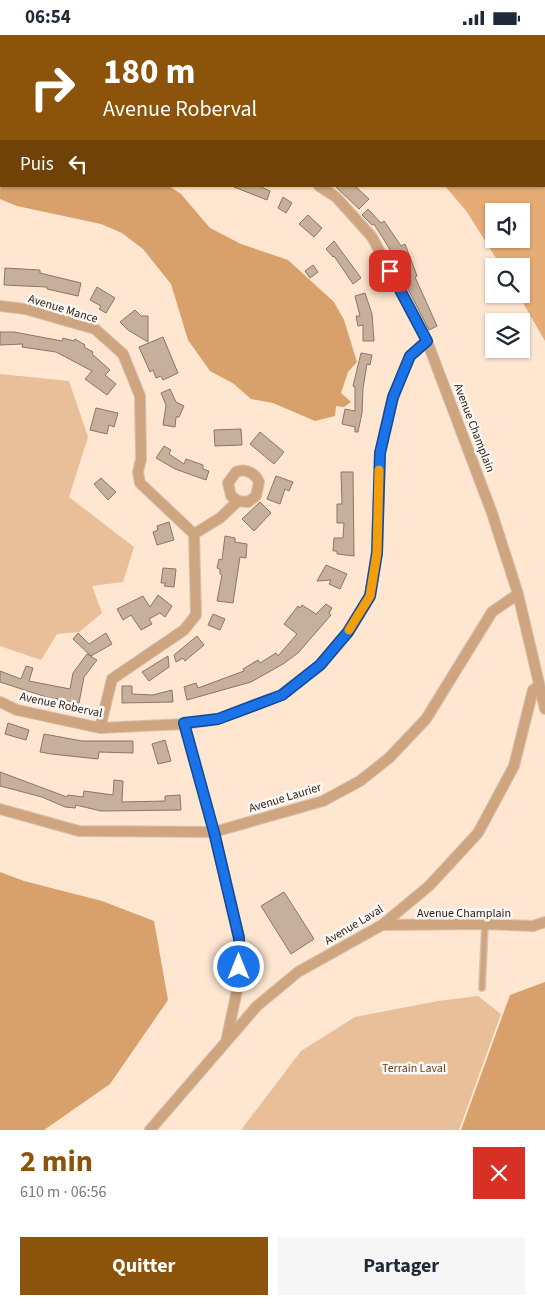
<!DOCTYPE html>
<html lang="fr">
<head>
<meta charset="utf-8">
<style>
	body { margin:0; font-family:"Source Sans 3",sans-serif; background:#f6f6f7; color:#1f2937; height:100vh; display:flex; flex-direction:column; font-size:19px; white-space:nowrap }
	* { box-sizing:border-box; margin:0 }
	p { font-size:16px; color:#747a83 }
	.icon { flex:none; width:28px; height:28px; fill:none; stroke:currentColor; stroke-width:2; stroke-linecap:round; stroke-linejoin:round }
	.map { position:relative; height:1095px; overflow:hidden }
	.sheet { display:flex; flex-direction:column; background:#fff; flex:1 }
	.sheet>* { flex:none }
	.guide { position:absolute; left:0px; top:0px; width:545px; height:152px; box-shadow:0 1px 4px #0004; background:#8c530b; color:#fff; overflow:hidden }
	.tools { position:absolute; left:485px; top:168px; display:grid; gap:10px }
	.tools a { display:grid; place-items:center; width:45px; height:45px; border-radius:0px; background:#fff; box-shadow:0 1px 4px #0004; font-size:25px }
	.pin { position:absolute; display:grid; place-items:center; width:42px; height:42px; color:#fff; margin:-21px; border-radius:10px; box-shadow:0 2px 8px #0006 }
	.me { position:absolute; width:55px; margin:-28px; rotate:0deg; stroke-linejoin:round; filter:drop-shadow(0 0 4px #0008) }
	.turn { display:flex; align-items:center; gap:18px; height:105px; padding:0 20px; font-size:22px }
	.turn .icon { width:65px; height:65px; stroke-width:2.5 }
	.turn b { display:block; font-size:35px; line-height:42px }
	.then { display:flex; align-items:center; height:48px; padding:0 20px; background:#0003; gap:10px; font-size:19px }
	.round { display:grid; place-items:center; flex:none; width:52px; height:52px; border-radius:0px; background:#f6f6f7 }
	.summary { display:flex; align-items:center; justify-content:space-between; height:85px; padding:0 20px }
	h1 { font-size:30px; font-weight:700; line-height:38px; color:#8c530b }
	.action { display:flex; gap:10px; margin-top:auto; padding:10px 20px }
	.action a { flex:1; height:58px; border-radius:0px; background:#8c530b; color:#fff; font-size:20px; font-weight:700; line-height:58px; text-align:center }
	.action a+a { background:#f6f6f7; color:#1f2937 }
	.status { display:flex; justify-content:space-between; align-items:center; height:35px; padding:0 25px; background:#fff; direction:ltr }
	.status svg { height:14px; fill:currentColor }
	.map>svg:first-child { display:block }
</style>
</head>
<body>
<div class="status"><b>06:54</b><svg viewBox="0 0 49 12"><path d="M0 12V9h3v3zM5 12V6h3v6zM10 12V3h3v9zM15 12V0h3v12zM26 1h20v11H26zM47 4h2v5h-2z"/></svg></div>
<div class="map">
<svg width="545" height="1095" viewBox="0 0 545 1095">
	<rect width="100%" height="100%" fill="#fee6d1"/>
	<path fill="#e9bf99" d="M0 339 69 346 88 402 69 462 134 512 123 547 92 551 102 578 79 597 57 599 41 625 0 611Z
		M478 961 501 979 459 1095H241L301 1016 355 982 438 966Z"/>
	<path fill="#d8a06a" d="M1 92V151H169L181 159 210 193 241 209 288 225 334 267 344 285 357 327 348 337 341 358 351 367 344 372 336 371 335 381 315 386 273 368 251 364 234 349 210 336 188 305 171 249 143 214 122 198 101 189 17 171 0 164Z
		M0 837 24 846 102 866 154 886 168 965 110 1049 44 1095H0Z
		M545 947V1095H461L510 960Z"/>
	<path fill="#e5ac76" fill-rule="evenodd" d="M238 0H545V306L518 259H521V231H501L467 177 445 151H544V1ZM494 176H521V204H494Z"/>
	<path fill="#c6b09c" stroke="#8b7664" d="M259 151 270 156 267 165 234 152Z
		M335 151H355L369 164 359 174Z
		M283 162 292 168 286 178 278 173Z
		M368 174 381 188 384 186 401 211 405 209 417 241 415 242 437 291 429 295 389 217 391 216 374 189 372 190 362 180Z
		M308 180 322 193 314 202 299 189Z
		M334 206 361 243 353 249 334 221 333 222 326 214Z
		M313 230 318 237 310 243 305 236Z
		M5 233 40 235V238L81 248 78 261 47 254V252L4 250Z
		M97 252 115 263 106 278 99 274 101 271 90 265Z
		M365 258 372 279 374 306H363V290L358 291 356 281H360L355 261Z
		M135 275 141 281H148V307L128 295 120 287Z
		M0 297H14L62 306 63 303 74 306 75 304 85 310 84 312 93 317 92 319 110 335 105 340 116 349 107 360 85 344 92 336 56 317 22 312 23 309 0 310Z
		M163 302 178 338 163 345 161 341 156 343 153 335 150 337 139 312Z
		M361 318 372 320 370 330 367 329 363 353 362 378 358 397H355V392L342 389 345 374 355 376V352L353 351Z
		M170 354 176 367 184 371 179 382H176L175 392 163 390 166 370 161 358Z
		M96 373 118 378 114 392 109 390 107 399 90 395Z
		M241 394 242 410 215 411 214 395Z
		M260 397 284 417 274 429 250 409Z
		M164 411 171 415 169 419 184 429 186 424 203 430V434L209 436 206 445 175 434 156 423Z
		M341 437H353L354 521 337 519V516H333L334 503H343L344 488H337V469H342Z
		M276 441 293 447 289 456 285 454 280 469 267 464Z
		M101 443 116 457 108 465 94 449Z
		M260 467 271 478 254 496 242 484Z
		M169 487 174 505 157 510 153 497 158 495 157 491Z
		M225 501 235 503V507L247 509 246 523 240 522 233 568 217 566 222 540 220 539V534L217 533 219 524 222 525Z
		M326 530 347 539 340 554 329 549 331 545 317 546Z
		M163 533 176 534 174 552 164 551 166 548H161Z
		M158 560 172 571 165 582 160 578 149 584 152 589 141 595 131 580 123 585 117 574 143 561 150 572Z
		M326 569 332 573 329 578 331 580 298 618 283 629 251 647 187 665 184 652 196 648 198 653 244 636 243 634 258 625 260 628 276 618 278 621 297 599 284 589 298 571 300 573 302 570 316 579Z
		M213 579 225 584 220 595 208 590Z
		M78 598 89 609 106 598 112 609 91 621 73 604Z
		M197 601 204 610 185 626 183 623 176 627 174 620Z
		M87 619 97 625 84 642 79 668 46 662 0 647V636L21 644 26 631 33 633 29 646 70 654 73 638Z
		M168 621 169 632 149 646 142 637Z
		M122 651H132V659L153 660 172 655 173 667 122 668Z
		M8 688 29 695 26 705 5 699Z
		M44 699 82 706H133V718L99 717 98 724 51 719 40 717Z
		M165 705 171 726 158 729 152 709Z
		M0 737 67 762 68 760 83 762 84 756 113 760 114 745 123 746 122 767 165 766V761L180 760 181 775 101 776 76 770 75 773 65 772 42 762 0 751Z
		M284 857 314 904 291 919 261 871Z"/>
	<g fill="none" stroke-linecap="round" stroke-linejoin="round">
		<g stroke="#d7c2b0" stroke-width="8">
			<path id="service" d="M482 953 485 889"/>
		</g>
		<g stroke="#d7c2b0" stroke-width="12">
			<path id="minor" d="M0 44H1
				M319 151 336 162 372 202 427 306 492 478 518 559 545 674
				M0 271 25 274 95 294 123 319 140 361 141 424 138 437 140 448 194 499
				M0 667 17 675 100 693 184 689 218 684 281 660 320 630 348 597 370 561 377 518 380 418 393 362 410 321 427 306
				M184 689 214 797 239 903V946L226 1007
				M100 693 112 644 184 595 196 580 194 499 220 483 238 466 248 467 256 461 259 447C255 438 246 433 236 437L228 448 231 461 238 466
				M0 774 79 796 214 797 323 766 360 746 389 723 426 684 492 577 518 559
				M382 890 486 889 533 891 545 887
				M150 1095 257 971 298 937 382 890 429 851 478 798 514 731 533 655 539 651"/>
		</g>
		<use href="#service" stroke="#cea57f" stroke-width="5"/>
		<use href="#minor" stroke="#cea57f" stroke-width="10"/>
	</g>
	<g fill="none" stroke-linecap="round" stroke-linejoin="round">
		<g stroke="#114b97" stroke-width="12">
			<path id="route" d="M239 932V903L214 797 184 688 218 684 282 660 320 630 348 597 370 561 377 518 380 418 393 362 410 321 427 306 390 236"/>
		</g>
		<use href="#route" stroke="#1a73e8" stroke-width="9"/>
		<path stroke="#f59e0b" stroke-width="9" d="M349 595 370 561 377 518 379 435"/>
	</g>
	<g text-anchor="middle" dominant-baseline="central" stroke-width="5" stroke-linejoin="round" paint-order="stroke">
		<g font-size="12" fill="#271f17" stroke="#fcf7f3">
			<text transform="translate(63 274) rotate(17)">Avenue Mance</text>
			<text transform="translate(474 393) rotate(69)">Avenue Champlain</text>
			<text transform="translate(61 670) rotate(12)">Avenue Roberval</text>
			<text transform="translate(285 763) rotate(-17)">Avenue Laurier</text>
			<text x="464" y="878">Avenue Champlain</text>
			<text transform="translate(354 890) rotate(-31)">Avenue Laval</text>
		</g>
		<g font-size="12" fill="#6a441c" stroke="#fcf7f3">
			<text x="414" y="1033">Terrain Laval</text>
		</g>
	</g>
</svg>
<div class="tools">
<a><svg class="icon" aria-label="sound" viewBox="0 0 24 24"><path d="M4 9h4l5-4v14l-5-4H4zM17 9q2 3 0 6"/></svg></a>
<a><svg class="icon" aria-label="search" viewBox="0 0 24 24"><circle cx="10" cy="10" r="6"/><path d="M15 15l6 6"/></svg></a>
<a><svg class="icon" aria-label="layers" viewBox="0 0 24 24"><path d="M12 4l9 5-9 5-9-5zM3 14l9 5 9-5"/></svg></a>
</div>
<div class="pin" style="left:390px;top:236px;background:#d93025"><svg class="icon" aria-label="arrive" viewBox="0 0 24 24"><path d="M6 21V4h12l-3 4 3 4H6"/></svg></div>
<svg class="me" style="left:239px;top:932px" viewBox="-20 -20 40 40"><circle r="17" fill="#1a73e8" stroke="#fff" stroke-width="3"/><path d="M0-11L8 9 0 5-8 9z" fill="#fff"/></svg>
<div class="guide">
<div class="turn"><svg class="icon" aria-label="right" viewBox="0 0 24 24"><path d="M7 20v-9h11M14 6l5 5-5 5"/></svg><div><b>180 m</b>Avenue Roberval</div></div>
<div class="then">Puis<svg class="icon" aria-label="left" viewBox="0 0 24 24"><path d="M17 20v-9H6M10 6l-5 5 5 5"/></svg></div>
</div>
</div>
<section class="sheet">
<div class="summary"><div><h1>2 min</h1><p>610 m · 06:56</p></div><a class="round" style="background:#d93025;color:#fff"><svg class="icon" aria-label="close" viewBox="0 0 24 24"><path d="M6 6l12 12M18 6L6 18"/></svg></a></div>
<div class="action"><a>Quitter</a><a>Partager</a></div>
</section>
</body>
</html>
